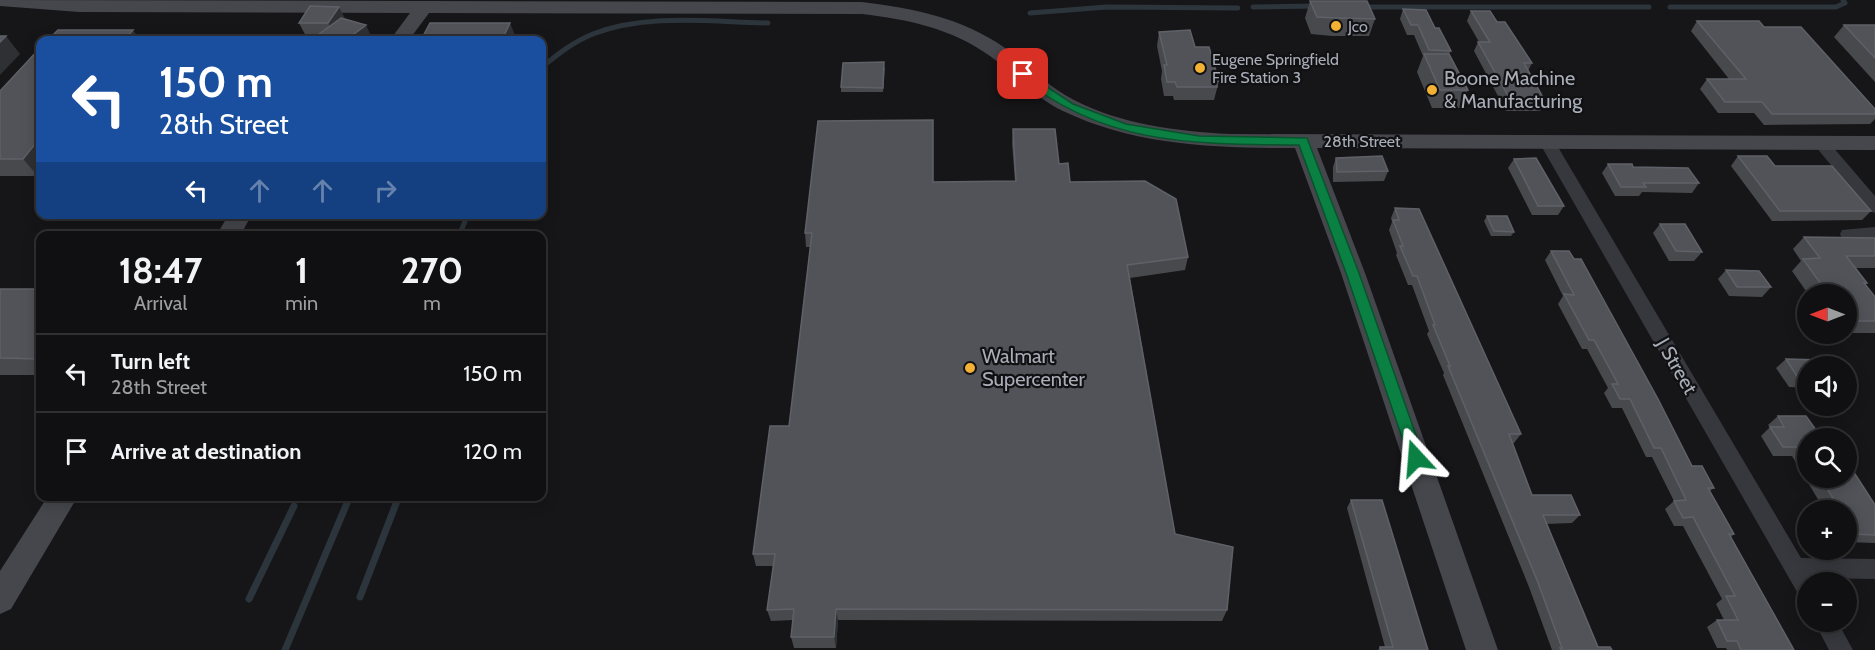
<!DOCTYPE html>
<html lang="en">
<head>
<meta charset="utf-8">
<style>
	body { margin:0; font-family:Cabin,sans-serif; background:#1e1e20; color:#f1f3f6; height:100vh; display:flex; flex-direction:column; font-size:22px; white-space:nowrap }
	* { box-sizing:border-box; margin:0 }
	p { font-size:20px; color:#9c9d9f }
	.icon { flex:none; width:33px; height:33px; fill:none; stroke:currentColor; stroke-width:2; stroke-linecap:round; stroke-linejoin:round }
	.map { position:relative; flex:1; overflow:hidden }
	.details { position:absolute; left:36px; top:231px; width:510px; height:270px; display:flex; flex-direction:column; background:#101012; border-radius:12px; box-shadow:0 3px 15px #0003,0 0 0 2px #303032 }
	.details>* { flex:none }
	.top-card { position:absolute; left:36px; top:36px; width:510px; height:183px; border-radius:12px; box-shadow:0 3px 15px #0003,0 0 0 2px #303032; background:#1a4fa0; color:#fff; overflow:hidden }
	.needle { width:39px; rotate:270deg }
	.buttons { position:absolute; left:1797px; top:284px; display:grid; gap:12px }
	.buttons a { display:grid; place-items:center; width:60px; height:60px; border-radius:50%; background:#101012; box-shadow:0 3px 15px #0003,0 0 0 2px #303032; font-size:30px }
	.pin { position:absolute; display:grid; place-items:center; width:51px; height:51px; color:#fff; margin:-26px; border-radius:12px; box-shadow:0 3px 9px #0006 }
	.me { position:absolute; width:66px; margin:-33px; rotate:341deg; stroke-linejoin:round; filter:drop-shadow(0 0 4px #0008) }
	.turn { display:flex; align-items:center; gap:21px; height:126px; padding:0 24px; font-size:27px }
	.turn .icon { width:78px; height:78px; stroke-width:2.5 }
	.turn b { display:block; font-size:42px; line-height:51px }
	.lanes { display:flex; align-items:center; height:57px; padding:0 24px; background:#0003; justify-content:center; gap:30px; direction:ltr }
	.lanes .off { opacity:.35 }
	.eta { display:flex; justify-content:space-evenly; align-items:center; height:102px; text-align:center }
	.eta b { font-size:36px; font-weight:700; line-height:42px }
	ul { padding:0; list-style:none }
	li { display:flex; align-items:center; gap:18px; height:78px; padding:0 24px; border-top:2px solid #303032 }
	li div { flex:1 }
	li b { display:block; font-size:22px }
	li em { font-style:normal }
	.map>svg:first-child { display:block }
</style>
</head>
<body>
<div class="map">
<svg width="1875" height="650" viewBox="0 0 1875 650">
	<rect width="100%" height="100%" fill="#161618"/>
	<g fill="none" stroke-linecap="round" stroke-linejoin="round">
		<path stroke="#2c353c" stroke-width="5" d="M1253 7 1315 6
			M1362 7H1649
			M1670 7H1836L1845 3 1843 0
			M1030 13 1107 7 1238 8
			M542 67C558 54 573 42 593 34 647 13 711 22 768 23
			M459 236 468 214"/>
		<path stroke="#2c353c" stroke-width="7" d="M360 597 399 496
			M249 599 294 506
			M285 650 350 496"/>
		<path fill="#37383d" fill-rule="evenodd" d="M1547 137 1555 142 1801 558 1875 559V579L1813 578 1815 582H1808V600L1800 597 1539 142Z
			M1821 138 1826 139 1875 196V213L1869 211 1816 147 1813 143Z
			M1875 227V239L1842 238 1840 234 1842 230Z
			M1814 621H1837L1853 650H1829Z"/>
		<path fill="#45474d" fill-rule="evenodd" d="M0 0 862 2C912 8 963 18 1005 48 1028 65 1048 87 1074 100 1123 125 1176 131 1230 134L1875 136V150L1317 148 1365 273 1498 650H1466L1341 273 1295 148C1215 148 1136 146 1063 111 1035 98 1015 74 990 56 953 29 907 19 862 14L429 13 409 40H390L410 13 79 12 0 6Z
			M229 214H252L240 236H216Z
			M48 496H78L11 609 0 614V571Z"/>
	</g>
	<path fill="#47494d" d="M1310 1 1375 19 1369 36H1332L1311 34 1305 18Z
		M1403 9 1435 28 1451 51 1449 54 1468 90 1460 108H1432L1417 72 1423 56 1414 35H1407L1400 19Z
		M1471 11 1497 22 1532 63 1528 71 1545 101 1540 111H1506L1474 51 1478 42H1479L1467 21Z
		M345 19 373 40H308L299 23Z
		M1697 21 1764 27 1875 109V119L1870 124 1764 125 1754 113H1718L1700 89 1707 79H1729L1691 31Z
		M1844 25H1875V82L1834 37Z
		M1159 32 1195 47 1219 81 1214 100H1174L1173 96H1164L1161 79 1162 71 1157 46Z
		M40 48V174L38 176H0V91Z
		M885 67 883 92H841V87Z
		M1013 129 1059 164 1070 182 1188 257 1185 270 1130 278 1175 534 1227 610 1222 621 838 620 836 648H794L791 637 793 620 771 621 767 610 773 566H756L753 554 789 426 810 247H806L805 233 933 182 1015 181 1012 143Z
		M1738 156 1775 166 1871 211 1862 220 1772 221 1731 166Z
		M1336 158 1388 171 1384 181 1333 182V167Z
		M1514 159 1564 206 1558 215H1532L1508 168Z
		M1608 164 1633 167 1699 183 1692 193 1642 192 1639 196H1615L1602 173Z
		M1395 208 1521 434 1514 443H1512L1532 495 1580 515 1572 523 1546 524 1598 647 1612 650H1552L1529 587 1443 375 1444 373 1427 334 1429 331 1412 285H1408L1396 255 1397 253 1389 230 1392 222 1391 218Z
		M283 214H432L431 217 285 216Z
		M1487 216 1514 232 1511 236H1491L1484 221Z
		M1660 224 1702 252 1694 261H1669L1653 233Z
		M1804 237 1875 238V268H1856L1867 283 1865 285 1875 297V333H1846V294H1808L1792 271 1801 261 1793 249Z
		M1551 251 1692 466 1714 488 1710 491 1734 534 1731 537 1794 650H1727L1726 648H1717L1707 627 1717 620H1724L1716 604 1722 599 1683 526H1674L1665 509 1674 501 1652 457H1646L1622 408H1612L1604 393 1608 388 1587 349H1582L1558 304 1563 296 1545 260Z
		M1726 270 1771 287 1762 297 1729 296 1718 279Z
		M0 289H40V375H0Z
		M1808 305V329L1798 315Z
		M1786 359 1808 366V388L1789 387 1776 368Z
		M1778 416 1808 438V477H1846L1875 505V543L1846 542V510H1820L1819 508 1822 506 1792 456H1773L1761 436 1770 427 1768 425Z
		M1351 500 1428 650H1378L1380 647H1385L1347 508Z"/>
	<path fill="#2f3033" d="M339 7 348 24 337 40 328 23Z
		M510 23 517 40H502Z
		M366 25 373 40H346Z
		M133 30 140 40H124Z
		M6 36 20 54 0 75V42Z
		M40 138V174L38 176 23 159Z
		M836 609 838 620 836 648 834 637Z"/>
	<path fill="#525359" stroke="#5f6168" stroke-width="1.5" d="M1310 1H1367L1375 19 1338 18 1317 17Z
		M310 6 339 7 328 23H299Z
		M1403 9 1426 10 1435 28H1439L1451 51 1429 50 1418 25H1411Z
		M1471 11H1490L1497 22H1505L1532 63H1524L1545 101H1511L1478 42H1490Z
		M341 18 366 25 346 40H311Z
		M1697 21H1759L1764 27H1801L1875 109V114H1772L1762 102H1725L1707 79H1746Z
		M430 23H510L502 40H421Z
		M1844 25H1875V58Z
		M58 30H133L124 40H48Z
		M1190 30 1195 47H1209L1219 81H1216L1217 87H1177L1175 82H1167L1164 65H1167L1159 32Z
		M0 36H6L0 42Z
		M40 48V138L23 159H0V91Z
		M1424 54H1449L1468 90H1440Z
		M884 62 883 88 841 87 843 63Z
		M933 120V182L1016 181 1013 129H1055L1059 164 1068 163 1070 182 1145 181 1176 199 1188 257 1127 265 1175 534 1233 547 1227 610 836 609 834 637H791L794 609 767 610 775 554H753L770 426H789L812 233H805L818 121Z
		M1382 156 1388 171 1337 172 1336 158Z
		M1738 156H1767L1775 166H1832L1871 211H1780Z
		M1536 158 1564 206H1538L1514 159Z
		M1608 164H1632L1633 167 1688 168 1699 183H1643L1646 187H1621Z
		M1395 208 1419 209 1521 434H1509L1532 495H1571L1580 515H1543L1598 647H1610L1612 650H1561L1560 648H1562L1537 580 1448 366H1450L1433 325H1435L1417 276H1413L1400 246H1403L1393 220H1399Z
		M1487 216H1507L1514 232 1494 231Z
		M1660 224H1685L1702 252 1676 251Z
		M1804 237 1875 238V256H1846L1867 283H1864L1875 297V321H1846V294H1828L1803 259 1820 258Z
		M1551 251H1569L1574 259H1581L1658 399 1692 466H1702L1714 488H1708L1734 534H1729L1794 650H1741L1737 641H1727L1717 620H1738L1726 596H1735L1693 517 1683 518 1674 501 1686 500 1661 448H1654L1630 399H1620L1612 384H1618L1594 340H1589L1564 294 1574 295Z
		M1726 270 1759 271 1771 287H1737Z
		M0 289H40V359L0 358Z
		M1786 359 1825 360 1829 366H1808V378H1798Z
		M1778 416H1806L1816 430H1827L1832 438H1808V457L1802 447H1783L1770 427H1784Z
		M1846 460 1875 505V535L1850 534 1846 528V510H1836L1830 500H1834L1820 477H1846Z
		M1351 500H1382L1428 650H1381L1380 647H1393Z"/>
	<path fill="#0b8043" stroke="#07532c" stroke-width="1.5" d="M1023 71 1073 104 1126 124 1199 136 1307 138 1359 273 1424 458 1421 463 1416 465 1411 463 1409 458 1346 273 1299 145C1194 144 1105 146 1019 76L1017 74Z"/>
	<g fill="#f2b134" stroke="#111113" stroke-width="2">
		<circle cx="1336" cy="26" r="6"/>
		<circle cx="1200" cy="68" r="6"/>
		<circle cx="1432" cy="90" r="6"/>
		<circle cx="970" cy="368" r="6"/>
	</g>
	<g text-anchor="middle" dominant-baseline="central" stroke-width="4.5" stroke-linejoin="round" paint-order="stroke">
		<g font-size="16" fill="#a8adb8" stroke="#111113" text-anchor="start">
			<text x="1348" y="26">Jco</text>
			<text x="1212" y="59">Eugene Springfield<tspan x="1212" dy="18">Fire Station 3</tspan></text>
		</g>
		<g font-size="16" fill="#a8adb8" stroke="#111113">
			<text x="1362" y="141">28th Street</text>
		</g>
		<g font-size="20" fill="#a8adb8" stroke="#111113" text-anchor="start">
			<text x="1444" y="78">Boone Machine<tspan x="1444" dy="23">&amp; Manufacturing</tspan></text>
			<text x="982" y="356">Walmart<tspan x="982" dy="23">Supercenter</tspan></text>
		</g>
		<g font-size="20" fill="#a8adb8" stroke="#111113">
			<text transform="translate(1677 366) rotate(60)">J Street</text>
		</g>
	</g>
</svg>
<div class="buttons">
<a><svg class="needle" viewBox="-14 -14 28 28"><path d="M0-13l5 13h-10z" fill="#e53935"/><path d="M0 13l5-13h-10z" fill="#9c9d9f"/></svg></a>
<a><svg class="icon" aria-label="sound" viewBox="0 0 24 24"><path d="M4 9h4l5-4v14l-5-4H4zM17 9q2 3 0 6"/></svg></a>
<a><svg class="icon" aria-label="search" viewBox="0 0 24 24"><circle cx="10" cy="10" r="6"/><path d="M15 15l6 6"/></svg></a>
<a>+</a>
<a>−</a>
</div>
<div class="pin" style="left:1023px;top:74px;background:#d93025"><svg class="icon" aria-label="arrive" viewBox="0 0 24 24"><path d="M6 21V4h12l-3 4 3 4H6"/></svg></div>
<svg class="me" style="left:1416px;top:458px" viewBox="-20 -20 40 40"><path d="M0-17L14 15 0 8-14 15z" fill="#0b8043" stroke="#fff" stroke-width="4"/></svg>
<div class="top-card">
<div class="turn"><svg class="icon" aria-label="left" viewBox="0 0 24 24"><path d="M17 20v-9H6M10 6l-5 5 5 5"/></svg><div><b>150 m</b>28th Street</div></div>
<div class="lanes"><svg class="icon" aria-label="left" viewBox="0 0 24 24"><path d="M17 20v-9H6M10 6l-5 5 5 5"/></svg><svg class="icon off" aria-label="ahead" viewBox="0 0 24 24"><path d="M12 20V5M6 11l6-6 6 6"/></svg><svg class="icon off" aria-label="ahead" viewBox="0 0 24 24"><path d="M12 20V5M6 11l6-6 6 6"/></svg><svg class="icon off" aria-label="right" viewBox="0 0 24 24"><path d="M7 20v-9h11M14 6l5 5-5 5"/></svg></div>
</div>
<section class="details">
<div class="eta">
<div><b>18:47</b><p>Arrival</p></div>
<div><b>1</b><p>min</p></div>
<div><b>270</b><p>m</p></div>
</div>
<ul>
<li><svg class="icon" aria-label="left" viewBox="0 0 24 24"><path d="M17 20v-9H6M10 6l-5 5 5 5"/></svg><div><b>Turn left</b><p>28th Street</p></div><em>150 m</em></li>
<li><svg class="icon" aria-label="arrive" viewBox="0 0 24 24"><path d="M6 21V4h12l-3 4 3 4H6"/></svg><div><b>Arrive at destination</b></div><em>120 m</em></li>
</ul>
</section>
</div>
</body>
</html>
